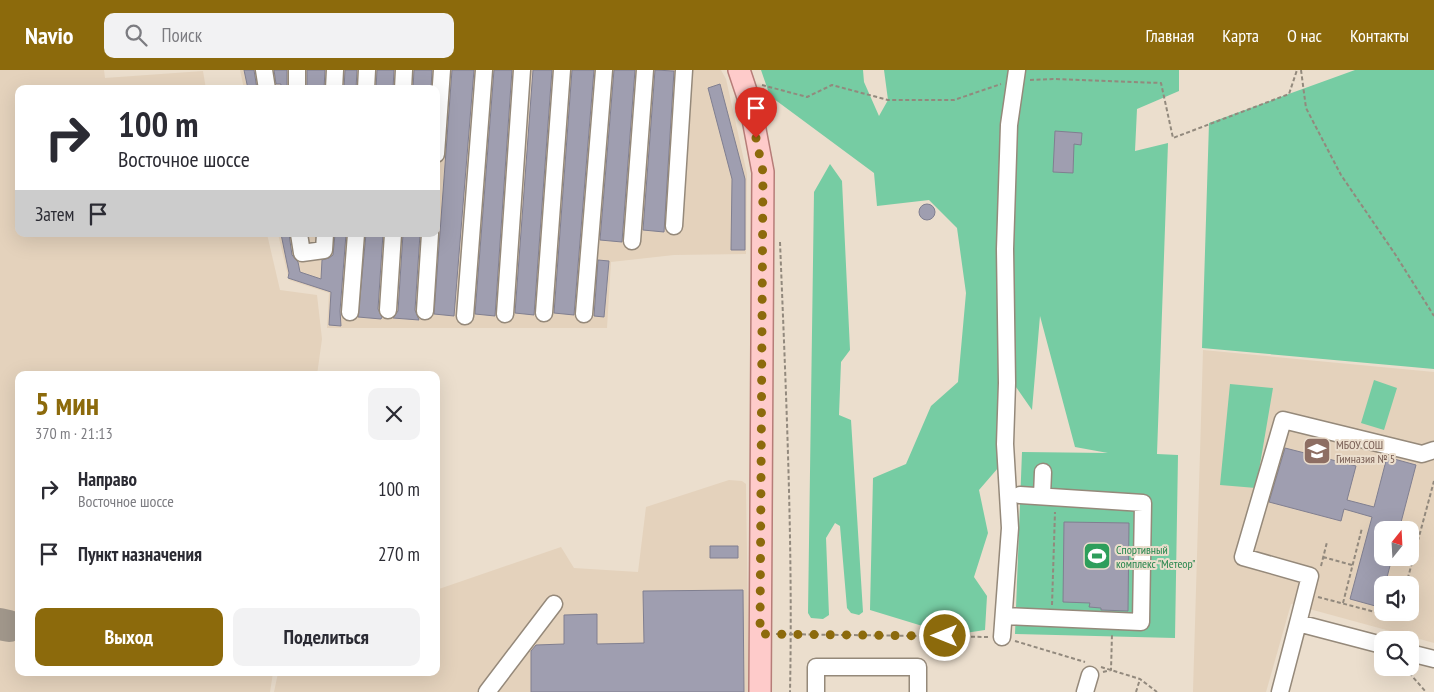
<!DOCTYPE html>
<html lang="ru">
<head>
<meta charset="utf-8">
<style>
	body { margin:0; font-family:"PT Sans Narrow",sans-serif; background:#f2f2f3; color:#2b2b33; height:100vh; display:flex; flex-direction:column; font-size:19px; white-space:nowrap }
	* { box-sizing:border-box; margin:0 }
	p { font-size:16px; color:#7c7c81 }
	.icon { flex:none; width:28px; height:28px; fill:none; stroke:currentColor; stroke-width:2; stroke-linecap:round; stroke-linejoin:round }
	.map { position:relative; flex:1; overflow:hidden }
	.drawer { position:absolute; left:15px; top:301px; width:425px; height:305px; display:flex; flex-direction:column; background:#fff; border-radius:10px; box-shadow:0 5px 20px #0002 }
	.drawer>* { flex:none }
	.hud { position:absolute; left:15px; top:15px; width:425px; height:152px; border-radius:10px; box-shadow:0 5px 20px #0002; background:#fff; color:#2b2b33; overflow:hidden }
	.needle { width:32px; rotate:18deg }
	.tools { position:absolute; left:1374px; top:451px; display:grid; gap:10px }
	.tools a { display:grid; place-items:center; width:45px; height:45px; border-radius:10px; background:#fff; box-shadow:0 5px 20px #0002; font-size:25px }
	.pin { position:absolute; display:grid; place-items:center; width:42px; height:42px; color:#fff; margin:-51px -21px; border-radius:50% 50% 50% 0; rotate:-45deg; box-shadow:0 0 5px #0007 }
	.pin .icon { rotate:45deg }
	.me { position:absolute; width:55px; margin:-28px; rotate:270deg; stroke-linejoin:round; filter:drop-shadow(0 0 4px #0008) }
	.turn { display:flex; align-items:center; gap:18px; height:105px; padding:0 20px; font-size:22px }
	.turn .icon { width:65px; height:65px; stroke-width:2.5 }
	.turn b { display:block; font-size:35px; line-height:42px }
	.then { display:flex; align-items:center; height:48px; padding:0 20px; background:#0003; gap:10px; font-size:19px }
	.round { display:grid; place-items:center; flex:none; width:52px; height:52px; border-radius:10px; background:#f2f2f3 }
	.summary { display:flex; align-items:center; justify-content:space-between; height:85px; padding:0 20px }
	h1 { font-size:30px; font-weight:600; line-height:38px; color:#8c6a0c }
	.button { display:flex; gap:10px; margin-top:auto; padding:10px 20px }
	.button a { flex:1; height:58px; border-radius:10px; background:#8c6a0c; color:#fff; font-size:20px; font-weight:600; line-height:58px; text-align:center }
	.button a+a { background:#f2f2f3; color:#2b2b33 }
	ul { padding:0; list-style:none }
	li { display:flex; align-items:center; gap:15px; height:65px; padding:0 20px }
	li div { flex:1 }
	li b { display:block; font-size:19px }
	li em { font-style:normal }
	header { display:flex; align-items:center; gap:30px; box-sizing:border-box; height:70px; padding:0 25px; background:#8c6a0c; color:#fff }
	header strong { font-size:24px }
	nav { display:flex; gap:28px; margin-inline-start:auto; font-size:18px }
	.search { width:350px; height:45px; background:#f2f2f3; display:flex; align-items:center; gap:12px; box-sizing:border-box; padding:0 18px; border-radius:10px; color:#7c7c81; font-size:19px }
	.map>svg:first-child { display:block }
</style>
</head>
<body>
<header>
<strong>Navio</strong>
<div class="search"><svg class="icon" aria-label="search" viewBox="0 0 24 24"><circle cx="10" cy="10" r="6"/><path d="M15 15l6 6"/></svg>Поиск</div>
<nav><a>Главная</a><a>Карта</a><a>О нас</a><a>Контакты</a></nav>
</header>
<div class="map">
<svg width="1434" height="622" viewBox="0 0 1434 622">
	<rect width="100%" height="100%" fill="#ebdecd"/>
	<path fill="#e4d2bc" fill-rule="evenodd" d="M0 0H104L105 8 203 1 206 19H19V164H267L280 220 317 225 322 269 317 305H19V602L273 603 270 622H0Z
		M240 0H721L726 9 747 104 746 184 674 185 611 192 607 258H327L329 223 289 210 278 164H436V19H244Z
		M1203 280 1434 302V573L1291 534 1266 622H1193ZM1382 460H1410V488H1382ZM1382 515H1410V542H1382Z
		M729 410 742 411 746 414 749 622H274L278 603 436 602V520L561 477 574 498 638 502 646 437Z"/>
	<path fill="#76cca3" d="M761 0H863L864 12 879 46 888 30 884 0H1179V21L1137 39 1135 81 1168 73 1157 384 1178 385 1175 568 1015 564 1022 382 1108 383 1075 377 1040 246 1032 340 1002 297 998 398 979 420 988 463 974 507 987 526 985 560 952 565 870 540 873 408 906 394 931 336 958 312 966 223 957 158 929 130 877 136 874 103 770 26Z
		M1355 0H1434V299L1202 278 1209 53Z
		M830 94 842 111 850 280 841 292 839 345 851 350 863 542 859 545 851 543 847 538 840 456 835 453 826 468 829 545 823 549 811 548 808 543 814 122Z
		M1374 310 1397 318 1384 360 1361 353Z
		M1230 314 1273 318 1256 418 1220 415Z"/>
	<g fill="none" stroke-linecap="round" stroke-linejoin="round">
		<path stroke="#a2988c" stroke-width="32" d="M0 554 9 556"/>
	</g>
	<path fill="#9f9eb0" stroke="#807f90" d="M244 0H254L257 19H248Z
		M274 0H287V19H280L281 14H276Z
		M307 0H325L324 19H307Z
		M345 0H357L356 19H344Z
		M377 0H394L393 19H376Z
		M414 0H432L431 19H413Z
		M452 0H474L454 246 434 244Z
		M494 0H512L495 246 475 244Z
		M533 0H552L534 245 515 243Z
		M572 0H594L574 245 554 243Z
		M614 0H635L622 172 600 170Z
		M655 0 674 1 664 162 643 160Z
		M720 14 745 109V180H731L732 109 708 18Z
		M1055 61 1082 63 1081 75 1074 74 1073 103 1053 102Z
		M919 142a8 8 0 1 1 16 0a8 8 0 1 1-16 0Z
		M281 164H289L292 185 298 192 300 202 321 209 322 190 329 188 333 185 335 164H346L340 241 341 256 329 255 331 222 288 208 289 203Z
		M366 164H383L378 239 382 247 381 249 358 247Z
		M403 164H420L415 240 419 250 393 248 398 241Z
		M598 190 609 191 604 247 594 246Z
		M1285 378 1356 396 1347 430 1374 437 1387 387 1416 395 1399 460H1382V488H1392L1385 515H1382V524L1379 537 1350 529 1372 447 1344 439 1341 451 1269 432Z
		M1064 452 1129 453 1128 541 1101 540V538L1089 537 1090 533 1063 532Z
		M710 476H738V488H710Z
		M743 520 744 622H531V581L536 575 564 574V545L597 544V574L644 573 643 521Z"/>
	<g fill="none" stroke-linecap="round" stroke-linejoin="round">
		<g stroke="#95897a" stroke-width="19">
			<path id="minor" d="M264 0 267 19
				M297 19V0
				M334 19 335 0
				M366 19 367 0
				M403 19 404 0
				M436 84 442 0
				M674 156 684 0
				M299 164 302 183 324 180 325 164
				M632 171 645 0
				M388 240 393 164
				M425 241 430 164
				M350 242 356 164
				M544 243 562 0
				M505 244 522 0
				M584 244 604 0
				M465 246 484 0
				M1042 426 1043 402
				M1004 546 1141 552 1143 433 1020 425
				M1298 553 1310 506 1243 487 1283 350 1422 384 1434 380
				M1002 567 1010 458 1005 374 1007 313 1005 179 1009 55 1017 0
				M1410 583 1434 589
				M487 622 554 534
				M816 622V597H918V622
				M1085 622 1090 605
				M1280 622 1298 553 1382 575"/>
		</g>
		<g stroke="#b67d78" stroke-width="24">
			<path id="major" d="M739 0 750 33 763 102 760 622"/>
		</g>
		<path stroke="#92897d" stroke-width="2" stroke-dasharray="4 2.5" stroke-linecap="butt" d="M1301 0 1306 38 1341 105 1395 184 1434 246
			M1030 10 1053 9 1161 13 1173 68 1289 24 1297 0
			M762 15 807 27 832 15 888 30H954L1001 14
			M780 172C786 322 793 473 790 622
			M1323 487 1352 495
			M1321 496 1327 472
			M1406 515 1434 411
			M1318 527 1398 548 1399 542
			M1343 533 1362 458
			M1052 535 1055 442
			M776 564 988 567
			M1015 571 1085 592
			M1101 597 1140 609 1157 622
			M1405 598 1426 622
			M1103 602 1111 600 1112 564
			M1136 622 1140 609"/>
		<use href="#minor" stroke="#fff" stroke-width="16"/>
		<use href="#major" stroke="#fecbca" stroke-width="21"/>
	</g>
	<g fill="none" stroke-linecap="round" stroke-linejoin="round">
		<path stroke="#8c6a0c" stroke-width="9" stroke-dasharray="0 16.2" d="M756 68 763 102 760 564 945 566"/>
	</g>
	<defs>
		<g id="school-square" transform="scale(1.4375)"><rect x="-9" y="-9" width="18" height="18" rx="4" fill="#8d6e63" stroke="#ebdecd"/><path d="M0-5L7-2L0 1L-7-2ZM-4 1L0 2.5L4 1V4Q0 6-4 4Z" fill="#fff"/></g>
		<g id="stadium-square" transform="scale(1.4375)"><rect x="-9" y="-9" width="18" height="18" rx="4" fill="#2e9e5b" stroke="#ebdecd"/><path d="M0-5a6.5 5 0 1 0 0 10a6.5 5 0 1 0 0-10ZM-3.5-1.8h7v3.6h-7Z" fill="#fff"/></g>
	</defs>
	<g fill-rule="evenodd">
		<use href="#school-square" x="1317" y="381"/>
		<use href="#stadium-square" x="1097" y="486"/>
	</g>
	<g text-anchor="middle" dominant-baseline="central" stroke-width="4" stroke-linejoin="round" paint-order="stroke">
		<g font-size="12" fill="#785e54" stroke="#ebdecd" text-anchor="start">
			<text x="1336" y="374">МБОУ СОШ<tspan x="1336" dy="14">Гимназия № 5</tspan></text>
		</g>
		<g font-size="12" fill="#27864d" stroke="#ebdecd" text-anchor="start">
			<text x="1116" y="479">Спортивный<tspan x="1116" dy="14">комплекс "Метеор"</tspan></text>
		</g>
	</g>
</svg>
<div class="tools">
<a><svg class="needle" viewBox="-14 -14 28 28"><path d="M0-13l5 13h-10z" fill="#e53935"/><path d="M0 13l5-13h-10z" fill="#7c7c81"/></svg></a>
<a><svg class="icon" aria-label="sound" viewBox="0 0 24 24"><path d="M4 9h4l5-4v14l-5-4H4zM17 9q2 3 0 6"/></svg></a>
<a><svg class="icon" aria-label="search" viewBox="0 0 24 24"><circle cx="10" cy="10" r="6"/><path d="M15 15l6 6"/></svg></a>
</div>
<div class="pin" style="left:756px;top:68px;background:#d93025"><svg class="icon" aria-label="arrive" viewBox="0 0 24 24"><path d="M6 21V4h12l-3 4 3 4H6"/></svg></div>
<svg class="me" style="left:945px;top:566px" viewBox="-20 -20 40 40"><circle r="17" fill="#8c6a0c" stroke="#fff" stroke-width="3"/><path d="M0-11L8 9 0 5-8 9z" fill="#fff"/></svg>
<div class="hud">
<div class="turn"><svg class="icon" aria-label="right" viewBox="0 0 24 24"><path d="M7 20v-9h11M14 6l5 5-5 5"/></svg><div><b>100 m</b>Восточное шоссе</div></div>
<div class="then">Затем<svg class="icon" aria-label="arrive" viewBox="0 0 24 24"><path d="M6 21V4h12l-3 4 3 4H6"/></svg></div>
</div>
<section class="drawer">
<div class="summary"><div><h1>5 мин</h1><p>370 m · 21:13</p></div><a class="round"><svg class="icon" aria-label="close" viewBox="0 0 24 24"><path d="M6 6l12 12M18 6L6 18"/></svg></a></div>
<ul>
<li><svg class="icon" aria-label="right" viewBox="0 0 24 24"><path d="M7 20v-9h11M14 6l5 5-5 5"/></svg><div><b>Направо</b><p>Восточное шоссе</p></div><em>100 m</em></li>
<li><svg class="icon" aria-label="arrive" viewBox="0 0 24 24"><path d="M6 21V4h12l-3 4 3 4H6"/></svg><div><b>Пункт назначения</b></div><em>270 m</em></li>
</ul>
<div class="button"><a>Выход</a><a>Поделиться</a></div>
</section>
</div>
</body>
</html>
